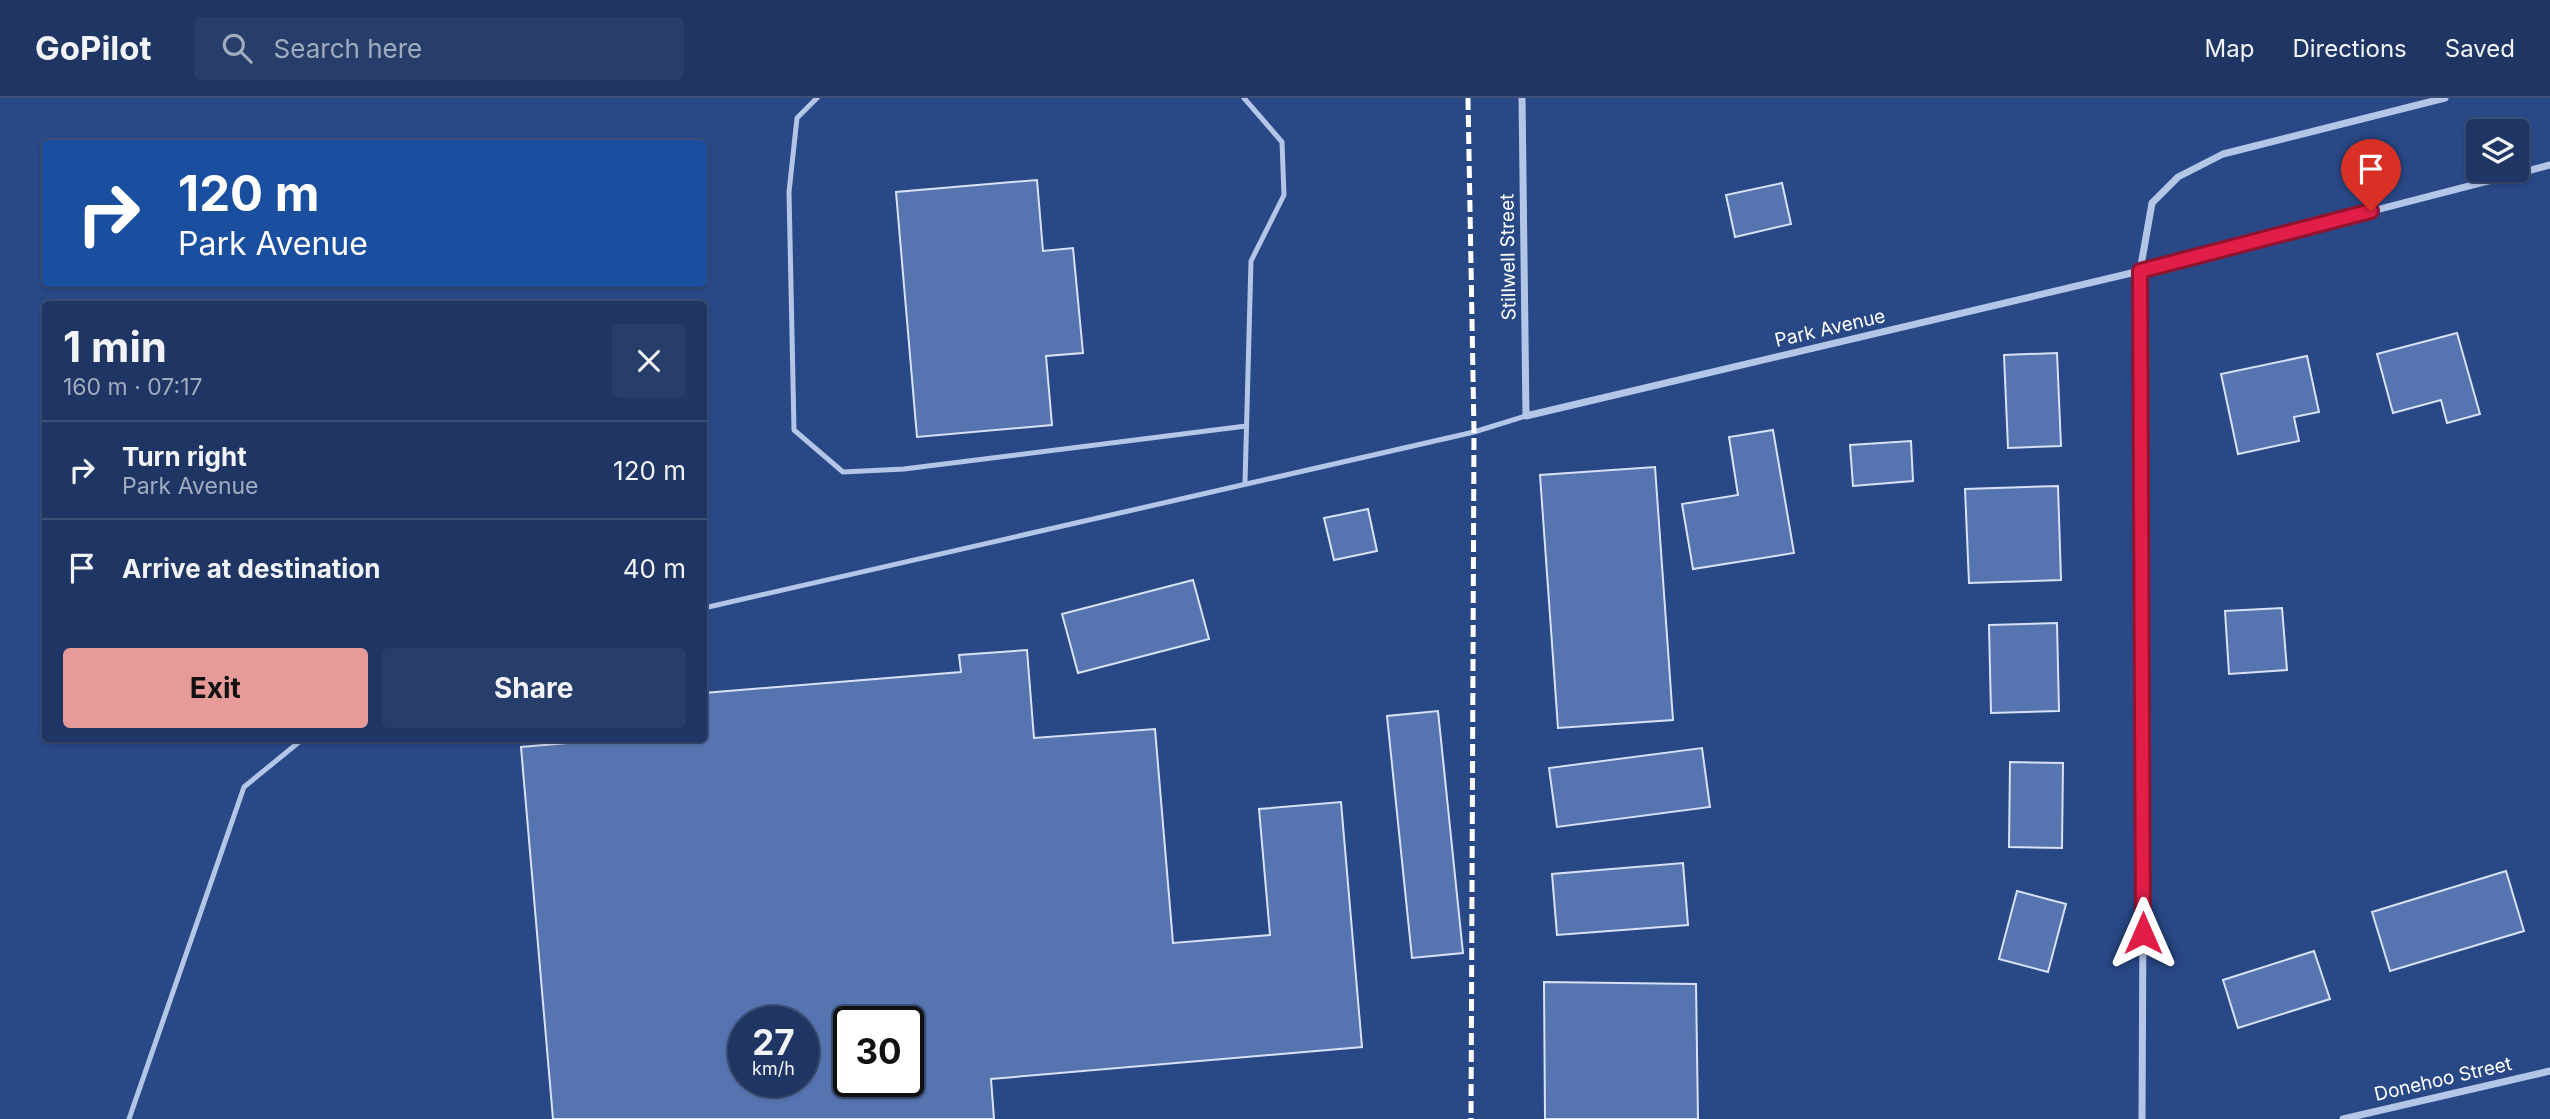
<!DOCTYPE html>
<html lang="en">
<head>
<meta charset="utf-8">
<style>
	body { margin:0; font-family:Inter,sans-serif; background:#273e6a; color:#f1f3f6; height:100vh; display:flex; flex-direction:column; font-size:26px; white-space:nowrap }
	* { box-sizing:border-box; margin:0 }
	p { font-size:23px; color:#a1abbf }
	.icon { flex:none; width:38px; height:38px; fill:none; stroke:currentColor; stroke-width:2; stroke-linecap:round; stroke-linejoin:round }
	.map { position:relative; flex:1; overflow:hidden }
	.side { position:absolute; left:42px; top:203px; width:665px; height:441px; display:flex; flex-direction:column; background:#1f3664; border-radius:7px; box-shadow:0 2px 5px #0004,0 0 0 2px #3c5078 }
	.side>* { flex:none }
	.guide { position:absolute; left:42px; top:42px; width:665px; height:147px; border-radius:7px; box-shadow:0 2px 5px #0004,0 0 0 2px #3c5078; background:#1a4fa0; color:#fff; overflow:hidden }
	.buttons { position:absolute; left:2466px; top:21px; display:grid; gap:14px }
	.buttons a { display:grid; place-items:center; width:63px; height:63px; border-radius:7px; background:#1f3664; box-shadow:0 2px 5px #0004,0 0 0 2px #3c5078; font-size:35px }
	.speed { position:absolute; left:728px; top:908px; display:flex; gap:14px; font-size:35px; font-weight:700; text-align:center }
	.speed>* { display:grid; place-content:center; width:91px; height:91px; border-radius:50%; background:#1f3664; box-shadow:0 2px 5px #0004,0 0 0 2px #3c5078; line-height:1 }
	.speed small { font-size:18px; font-weight:400 }
	.speed .limit { border:4px solid #111; border-radius:10px; background:#fff; color:#111 }
	.pin { position:absolute; display:grid; place-items:center; width:60px; height:60px; color:#fff; margin:-72px -30px; border-radius:50% 50% 50% 0; rotate:-45deg; box-shadow:0 0 7px #0007 }
	.pin .icon { rotate:45deg }
	.me { position:absolute; width:77px; margin:-38px; rotate:0deg; stroke-linejoin:round; filter:drop-shadow(0 0 5px #0008) }
	.turn { display:flex; align-items:center; gap:24px; height:147px; padding:0 21px; font-size:32px }
	.turn .icon { width:91px; height:91px; stroke-width:2.5 }
	.turn b { display:block; font-size:49px; line-height:60px }
	.round { display:grid; place-items:center; flex:none; width:74px; height:74px; border-radius:7px; background:#273e6a }
	.headline { display:flex; align-items:center; justify-content:space-between; height:119px; padding:0 21px }
	h1 { font-size:42px; font-weight:700; line-height:52px }
	.primary-button { display:flex; gap:14px; margin-top:auto; padding:14px 21px }
	.primary-button a { flex:1; height:80px; border-radius:7px; background:#e69b98; color:#111; font-size:28px; font-weight:700; line-height:80px; text-align:center }
	.primary-button a+a { background:#273e6a; color:#f1f3f6 }
	ul { padding:0; list-style:none }
	li { display:flex; align-items:center; gap:21px; height:98px; padding:0 21px; border-top:2px solid #3c5078 }
	li div { flex:1 }
	li b { display:block; font-size:26px }
	li em { font-style:normal }
	header { display:flex; align-items:center; gap:42px; box-sizing:border-box; height:98px; padding:0 35px; background:#1f3664; border-bottom:2px solid #3c5078 }
	header strong { font-size:33px }
	nav { display:flex; gap:38px; margin-inline-start:auto; font-size:24px }
	.search { width:490px; height:63px; background:#273e6a; display:flex; align-items:center; gap:18px; box-sizing:border-box; padding:0 24px; border-radius:7px; color:#a1abbf; font-size:26px }
	.map>svg:first-child { display:block }
</style>
</head>
<body>
<header>
<strong>GoPilot</strong>
<div class="search"><svg class="icon" aria-label="search" viewBox="0 0 24 24"><circle cx="10" cy="10" r="6"/><path d="M15 15l6 6"/></svg>Search here</div>
<nav><a>Map</a><a>Directions</a><a>Saved</a></nav>
</header>
<div class="map">
<svg width="2550" height="1021" viewBox="0 0 2550 1021">
	<rect width="100%" height="100%" fill="#294886"/>
	<path fill="#5674af" stroke="#d7e2f6" stroke-width="2" fill-rule="evenodd" d="M1037 82 1043 153 1073 150 1083 255 1046 258 1052 327 917 339 896 94Z
		M1782 85 1791 126 1735 139 1726 97Z
		M2457 235 2480 316 2447 325 2441 302 2393 315 2377 256Z
		M2057 255 2061 348 2008 350 2004 257Z
		M2307 258 2319 314 2294 319 2299 343 2238 356 2221 276Z
		M1773 332 1794 455 1693 471 1682 406 1738 397 1729 339Z
		M1911 343 1913 383 1853 388 1850 347Z
		M1655 369 1673 622 1558 630 1540 377Z
		M2058 388 2061 482 1969 485 1965 391Z
		M1368 411 1377 453 1334 462 1324 420Z
		M1193 482 1209 541 1078 575 1062 516Z
		M2282 510 2287 572 2229 576 2225 513Z
		M2057 525 2059 613 1991 615 1989 527Z
		M1027 552 1034 640 1155 631 1173 845 1270 837 1259 711 1341 704 1362 949 991 981 994 1021H553L521 649 567 645V640H704V595L961 574 959 557ZM744 924H803V984H744ZM849 924H908V984H849Z
		M1438 613 1463 855 1412 860 1387 618Z
		M1702 650 1710 709 1557 729 1549 670Z
		M2010 664 2063 665 2062 750 2009 749Z
		M1683 765 1688 827 1557 837 1552 776Z
		M2506 773 2524 833 2390 873 2372 814Z
		M2017 793 2066 806 2048 874 1999 861Z
		M2314 853 2330 901 2238 930 2223 882Z
		M1544 884 1696 886 1698 1021H1545Z"/>
	<g fill="none" stroke-linecap="round" stroke-linejoin="round">
		<path stroke="#b4c6e7" stroke-width="5" d="M817 0 797 20 789 94 794 332 843 374 904 371 1246 328
			M1244 0 1282 44 1284 97 1251 163 1245 385
			M704 510 1474 334 1526 318
			M129 1021 244 689 304 640"/>
		<path stroke="#b4c6e7" stroke-width="7" d="M1522 0 1526 318 2140 173 2550 67
			M2142 1021 2144 622 2140 173 2152 105 2178 79 2223 56 2445 0
			M2343 1021 2550 973"/>
		<path stroke="#fff" stroke-width="5" stroke-dasharray="12 5" stroke-linecap="butt" d="M1468 0 1474 334 1471 1021"/>
	</g>
	<g fill="none" stroke-linecap="round" stroke-linejoin="round">
		<g stroke="#92132f" stroke-width="18">
			<path id="route" d="M2143 835 2140 173 2371 113"/>
		</g>
		<use href="#route" stroke="#e11d48" stroke-width="12"/>
	</g>
	<g text-anchor="middle" dominant-baseline="central" stroke-width="7" stroke-linejoin="round" paint-order="stroke">
		<g font-size="19" fill="#fff" stroke="#294886">
			<text transform="translate(1508 159) rotate(-91)">Stillwell Street</text>
			<text transform="translate(1830 230) rotate(-13)">Park Avenue</text>
			<text transform="translate(2443 981) rotate(-13)">Donehoo Street</text>
		</g>
	</g>
</svg>
<div class="buttons">
<a><svg class="icon" aria-label="layers" viewBox="0 0 24 24"><path d="M12 4l9 5-9 5-9-5zM3 14l9 5 9-5"/></svg></a>
</div>
<div class="speed"><div>27<small>km/h</small></div><div class="limit">30</div></div>
<div class="pin" style="left:2371px;top:113px;background:#d93025"><svg class="icon" aria-label="arrive" viewBox="0 0 24 24"><path d="M6 21V4h12l-3 4 3 4H6"/></svg></div>
<svg class="me" style="left:2143px;top:835px" viewBox="-20 -20 40 40"><path d="M0-17L14 15 0 8-14 15z" fill="#e11d48" stroke="#fff" stroke-width="4"/></svg>
<div class="guide">
<div class="turn"><svg class="icon" aria-label="right" viewBox="0 0 24 24"><path d="M7 20v-9h11M14 6l5 5-5 5"/></svg><div><b>120 m</b>Park Avenue</div></div>
</div>
<section class="side">
<div class="headline"><div><h1>1 min</h1><p>160 m · 07:17</p></div><a class="round"><svg class="icon" aria-label="close" viewBox="0 0 24 24"><path d="M6 6l12 12M18 6L6 18"/></svg></a></div>
<ul>
<li><svg class="icon" aria-label="right" viewBox="0 0 24 24"><path d="M7 20v-9h11M14 6l5 5-5 5"/></svg><div><b>Turn right</b><p>Park Avenue</p></div><em>120 m</em></li>
<li><svg class="icon" aria-label="arrive" viewBox="0 0 24 24"><path d="M6 21V4h12l-3 4 3 4H6"/></svg><div><b>Arrive at destination</b></div><em>40 m</em></li>
</ul>
<div class="primary-button"><a>Exit</a><a>Share</a></div>
</section>
</div>
</body>
</html>
